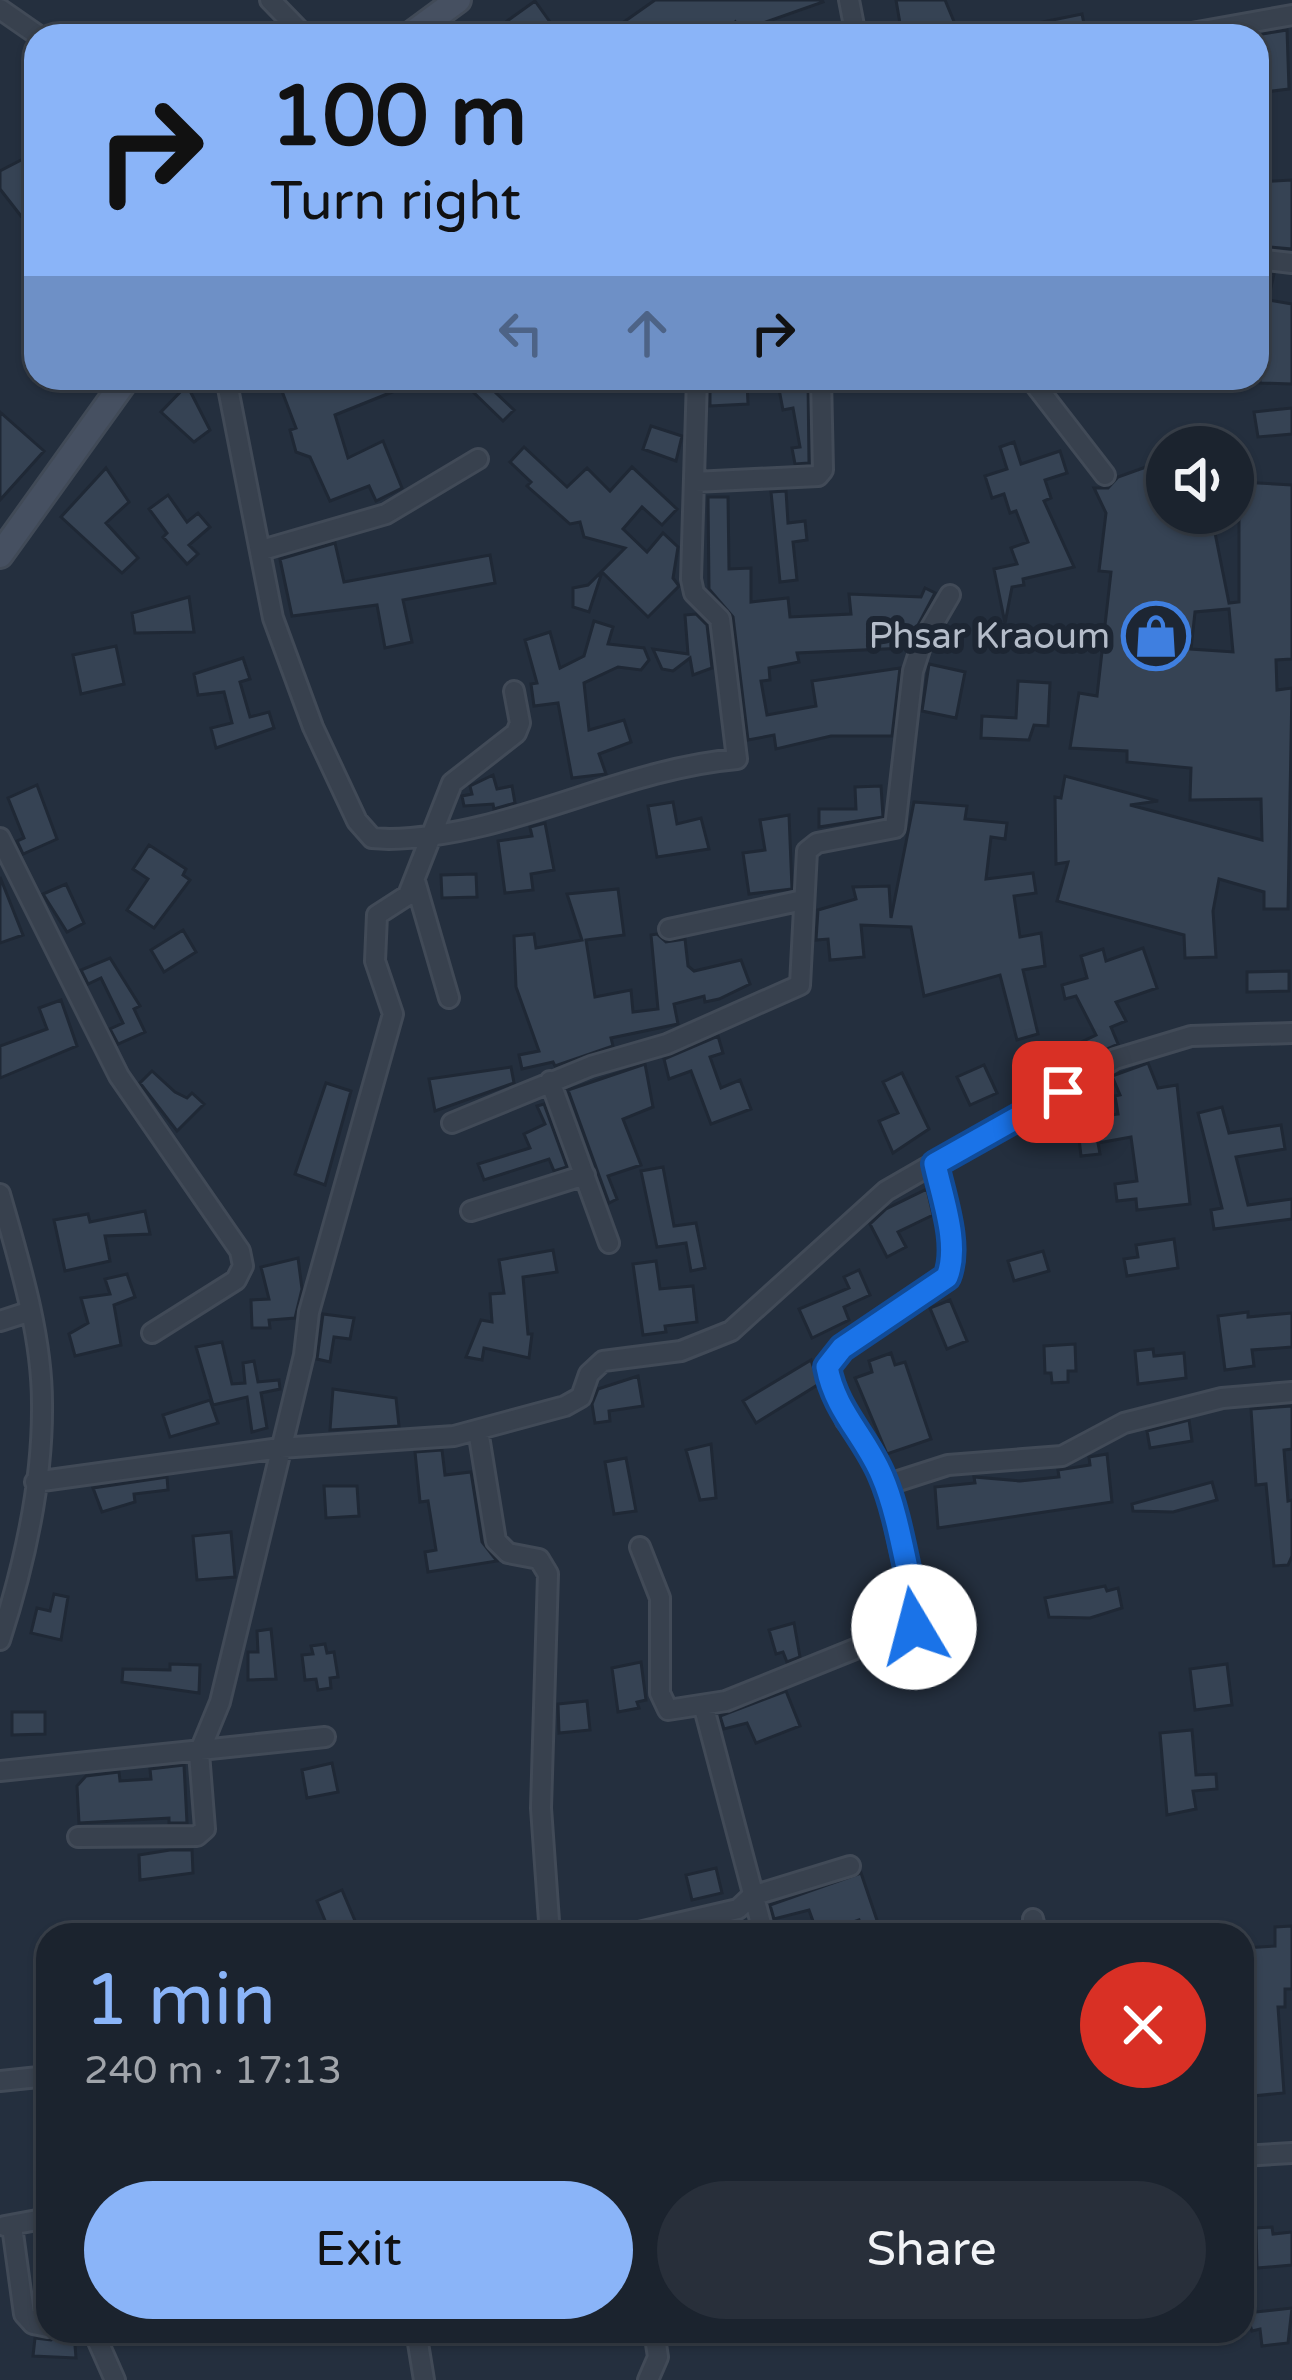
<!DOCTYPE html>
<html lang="en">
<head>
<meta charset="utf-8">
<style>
	body { margin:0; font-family:"Varela Round",sans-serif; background:#282f3a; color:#f1f3f6; height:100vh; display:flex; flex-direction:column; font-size:45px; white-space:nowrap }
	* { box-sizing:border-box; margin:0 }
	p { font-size:39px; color:#a0a4aa }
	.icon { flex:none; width:66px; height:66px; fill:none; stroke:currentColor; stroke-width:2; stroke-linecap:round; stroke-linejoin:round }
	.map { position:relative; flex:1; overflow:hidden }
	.sheet { position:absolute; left:36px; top:1923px; width:1218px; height:420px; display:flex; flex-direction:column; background:#1b232e; border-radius:36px; box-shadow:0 3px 9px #0004,0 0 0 3px #39404a }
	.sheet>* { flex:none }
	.banner { position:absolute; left:24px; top:24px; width:1245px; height:366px; border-radius:36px; box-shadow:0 3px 9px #0004,0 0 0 3px #39404a; background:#8ab4f8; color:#111; overflow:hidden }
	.tools { position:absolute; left:1146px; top:426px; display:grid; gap:24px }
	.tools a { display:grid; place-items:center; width:108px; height:108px; border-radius:50%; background:#1b232e; box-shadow:0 3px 9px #0004,0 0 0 3px #39404a; font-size:60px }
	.pin { position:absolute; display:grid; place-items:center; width:102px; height:102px; color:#fff; margin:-51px; border-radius:24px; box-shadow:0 6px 18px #0006 }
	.me { position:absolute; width:132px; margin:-66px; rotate:352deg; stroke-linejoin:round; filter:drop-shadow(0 0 9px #0008) }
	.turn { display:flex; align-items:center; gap:42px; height:252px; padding:0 48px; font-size:54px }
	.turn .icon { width:156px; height:156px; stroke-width:2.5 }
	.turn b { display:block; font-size:84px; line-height:102px }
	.lanes { display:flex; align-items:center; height:114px; padding:0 48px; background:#0003; justify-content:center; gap:60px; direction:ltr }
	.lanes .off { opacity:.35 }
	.round { display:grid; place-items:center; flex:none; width:126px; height:126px; border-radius:63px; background:#282f3a }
	.headline { display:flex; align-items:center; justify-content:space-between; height:204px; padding:0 48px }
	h1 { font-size:72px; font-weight:600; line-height:90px; color:#8ab4f8 }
	.primary-button { display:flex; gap:24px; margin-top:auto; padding:24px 48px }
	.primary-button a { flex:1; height:138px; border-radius:72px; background:#8ab4f8; color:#111; font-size:48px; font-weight:600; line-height:138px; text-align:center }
	.primary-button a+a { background:#282f3a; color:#f1f3f6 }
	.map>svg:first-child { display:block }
</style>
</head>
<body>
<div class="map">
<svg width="1292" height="2380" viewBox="0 0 1292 2380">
	<rect width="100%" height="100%" fill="#242f3e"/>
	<path fill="#364354" stroke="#1f2835" stroke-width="3" fill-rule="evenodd" d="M655 0H822L823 2 763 23 766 36H738L735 22 716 36H604Z
		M896 0H945L960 36H917L915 30 902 35Z
		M535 1 560 36H518L507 21Z
		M1082 14 1086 34 1041 36 1038 23Z
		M1287 30 1289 89 1257 93 1256 35Z
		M27 157 36 175V189L29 192 36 208 21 216 0 189V171Z
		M1292 180V249L1257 246V182Z
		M1257 273 1274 274 1268 300 1292 304V384L1260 383Z
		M277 378H427L335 415 348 458 383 441 402 488 376 501 369 486 330 501 310 457 296 452 290 430 296 428Z
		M472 378 500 386 496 393 514 410 503 421 467 386Z
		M808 379 809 463 795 464 792 448 800 447 793 408 783 410 778 384Z
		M747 383 748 404 710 406V385Z
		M187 385 210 430 194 442 161 412Z
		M1292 408V434L1258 437 1254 412Z
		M0 412 44 451 0 500Z
		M651 426 682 436 676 461 643 449Z
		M1014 442 1021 464 1060 451 1067 473 1045 480 1051 498 1044 501 1074 567 1023 579 1024 585 1012 587 1005 623 994 569 1017 564 1011 548 1028 542 1016 511 1010 513 1004 494 992 498 985 476 1007 469 1000 447Z
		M524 447 567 487 587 468 610 491 632 467 677 509 662 525 642 507 623 529 647 552 663 533 678 547 673 578 679 586 648 617 602 572 589 612 573 607V588L588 585 625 548 584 537 580 522 570 524 527 486 531 482 510 462Z
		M1157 463 1167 488V513H1211L1229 603 1239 602V482L1292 485V659L1276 660 1277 690 1292 688 1288 909H1264V892L1219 879 1213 911 1216 957 1185 958 1184 935 1057 901 1068 862 1056 864 1055 797 1061 798 1065 776 1158 801 1130 805 1262 840 1261 799 1190 800 1191 768 1127 762V751L1070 748 1079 693 1097 696 1111 572 1099 571 1106 513 1094 488H1108L1118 477ZM1229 609 1233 652 1191 649 1195 612Z
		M106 468 129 502 106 523 138 558 122 573 61 517Z
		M786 491 788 523 805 521 807 540 793 542 797 580 780 582 771 492Z
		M168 495 187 522 198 513 210 527 189 545 198 554 187 564 163 537 167 533 149 509Z
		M708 497H728L729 569 751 568V602L788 598 790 617 851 614 849 594 921 597 925 588 935 593 906 648 797 653 799 662 769 668 770 680 761 681 767 715 816 706 812 681 900 668 892 736H831L776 749 774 735 748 740 733 617 709 589Z
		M335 543 344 582 490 555 495 583 403 600 412 642 385 648 377 605 292 616 280 559Z
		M189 597 194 632 135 633 132 613Z
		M696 614 707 625 712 668 693 675 690 658 673 671 662 669 653 649 688 654 685 615Z
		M594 621 613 627 608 644 644 648 649 660 641 670 618 667 584 683 589 730 624 720 631 742 599 754 606 774 572 778 558 703 534 706 531 684 537 683 525 640 550 632 560 668 584 656Z
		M116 646 124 684 81 694 73 655Z
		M243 658 250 679 240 682 250 717 269 712 274 728 216 748 211 728 232 723 224 692 198 695 194 674Z
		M929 664 965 672 956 718 922 711Z
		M1018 681 1050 683 1048 726 1034 725 1029 740 981 738 982 716 1016 718Z
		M493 775 497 789 512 786 515 803 494 809 493 804 464 806 462 796 472 794 470 786Z
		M37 785 57 839 23 854 17 841 24 838 8 798Z
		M881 786 883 817 819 827V809H856L855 787Z
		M673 802 677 824 701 818 709 849 657 857 648 806Z
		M914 802 967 806 965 819 1007 823 1005 839 991 837 986 879 1033 873 1036 893 1014 896 1020 937 1041 933 1045 966 1023 970 1038 1034 1017 1040 1000 975 924 996 911 927 861 925 864 957 830 960 828 939 816 940 818 910 856 899 853 887 889 886 891 918Z
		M789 815 792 889 749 894 743 853 765 850 760 820Z
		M545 823 554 870 531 874 533 890 505 893 498 841 532 836 530 827Z
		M149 845 186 869 183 875 190 880 154 928 127 910 148 879 133 869Z
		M476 874 477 897 442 898 441 875Z
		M0 877 23 935 0 943Z
		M66 884 84 923 67 932 43 894Z
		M618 889 624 935 586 940 595 997 631 990 633 1012 658 1009 651 935 657 934 666 942 685 939 688 966 694 971 741 960 750 984 719 999 705 1002 704 996 674 1004 678 1024 611 1038 613 1046 555 1066 553 1062 522 1069 519 1055 539 1051 516 987 514 936 534 934 536 948 582 940 567 894Z
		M183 930 196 952 164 972 151 950Z
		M1143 948 1157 988 1116 1002 1126 1021 1111 1027 1118 1044 1080 1061 1073 1046 1096 1035 1076 996 1065 999 1062 985 1087 978 1081 956 1103 949 1106 961Z
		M110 958 140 1006 134 1009 145 1032 118 1044 110 1029 123 1023 101 978 88 984 81 970Z
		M1289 971V991L1247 992V972Z
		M61 1000 77 1046 0 1078V1046L47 1029 39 1008Z
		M718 1036 723 1053 710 1057 721 1088 740 1080 751 1109 711 1124 691 1071 669 1079 664 1059Z
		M1148 1063 1158 1088 1177 1085 1190 1204 1137 1210 1136 1199 1117 1201 1115 1184 1137 1181 1131 1137 1098 1143 1100 1154 1081 1156 1077 1120 1118 1114 1115 1096 1120 1095 1112 1076Z
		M645 1064 653 1107 623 1119 641 1165 608 1176 617 1199 609 1203 568 1090Z
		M984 1065 997 1093 970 1105 957 1077Z
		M511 1067 514 1083 435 1111 429 1079Z
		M152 1071 175 1092 187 1098 192 1093 204 1104 177 1131 140 1083Z
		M902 1073 929 1129 893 1153 879 1121 898 1113 883 1082Z
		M326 1083 351 1091 325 1185 295 1174Z
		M544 1104 567 1167 554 1171 549 1159 484 1180 478 1164 530 1148 524 1134 545 1124 537 1106Z
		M1222 1107 1229 1133 1281 1125 1285 1149 1236 1157 1248 1205 1292 1199V1219L1214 1229 1211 1210 1222 1208 1198 1113Z
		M663 1167 674 1226 696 1223 705 1268 691 1271 686 1243 657 1247 641 1171Z
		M927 1189 933 1215 898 1232 906 1247 887 1257 870 1224 886 1209Z
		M145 1211 150 1234 105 1236 110 1261 65 1271 54 1220 88 1214 90 1222Z
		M1174 1239 1178 1268 1127 1276 1124 1259 1138 1257 1136 1245Z
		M553 1250 557 1272 523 1277 528 1334H532L529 1358 484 1348 482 1360 466 1357 481 1320 492 1322 490 1294 504 1293 499 1260Z
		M1043 1251 1049 1271 1014 1281 1008 1261Z
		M298 1258 302 1289 295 1318 269 1320 270 1328H252L251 1300 269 1299 261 1267Z
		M656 1261 660 1289 693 1286 697 1322 665 1326 666 1332 643 1335 633 1264Z
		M859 1270 870 1295 844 1307 849 1320 812 1338 799 1309 849 1288 844 1277Z
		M127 1274 135 1297 114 1305 121 1345 75 1356 69 1334 88 1323 81 1298 110 1294 105 1279Z
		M950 1300 967 1341 947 1349 930 1308Z
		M1248 1312V1317L1292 1313V1347L1252 1350 1254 1366 1225 1370 1218 1316Z
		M323 1314 354 1318 350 1339 334 1337 330 1362 317 1359Z
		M222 1342 232 1384 245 1383 243 1363 254 1361 258 1382 279 1380 280 1389 261 1393 267 1428 252 1432 247 1397 213 1405 196 1347Z
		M1075 1344 1076 1371H1068V1382L1052 1383 1051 1373H1045L1044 1346Z
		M1153 1349 1154 1356 1184 1353 1186 1378 1138 1384 1135 1351Z
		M891 1353 895 1365 905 1362 931 1439 887 1454 855 1378 872 1372 869 1361Z
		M811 1360 819 1384 756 1423 743 1401Z
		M638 1376 643 1406 609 1411 610 1421 595 1423 592 1404 598 1389Z
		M333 1389 396 1398 399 1426 330 1430Z
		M210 1400 218 1423 170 1437 163 1415Z
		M1292 1406V1449L1284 1450 1288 1501 1292 1500V1556L1288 1565 1274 1566 1266 1484 1256 1485 1251 1409Z
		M1189 1420 1192 1441 1150 1448 1147 1431Z
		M711 1444 716 1498 700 1500 686 1450Z
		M442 1450 445 1475 471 1472 482 1542 497 1561 428 1572 425 1552 436 1550 428 1501 420 1502 415 1452Z
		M1107 1454 1112 1502 938 1528 935 1487 975 1483 974 1477 1020 1481 1059 1477 1058 1470 1090 1465 1089 1457Z
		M626 1458 636 1511 614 1514 605 1462Z
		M167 1477 168 1490 134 1494 135 1502 102 1512 93 1488Z
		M1212 1482 1217 1500 1173 1512 1133 1511 1132 1504Z
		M324 1486H357L359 1516 326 1518Z
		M231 1532 235 1577 197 1580 193 1536Z
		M1105 1586 1107 1591 1118 1588 1122 1608 1090 1618 1049 1617 1045 1598Z
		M54 1594 68 1597 61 1640 31 1633 37 1608 50 1611Z
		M794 1623 800 1657 787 1662 783 1652 776 1654 769 1630Z
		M271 1629 276 1679 248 1680V1652H258L257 1631Z
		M325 1644 327 1653 334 1652 338 1677 330 1678 331 1688 318 1690 316 1679 305 1680 302 1655 313 1654 311 1646Z
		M641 1662 646 1700 637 1702 639 1708 618 1712 612 1668Z
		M170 1664 200 1665 199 1693 122 1682 123 1669 170 1670Z
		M1227 1664 1232 1705 1195 1710 1190 1669Z
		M786 1691 800 1726 756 1743 747 1723 724 1729 720 1716Z
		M587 1701 590 1730 559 1733 558 1704Z
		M12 1712H45V1734L12 1735Z
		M1192 1730 1196 1775 1216 1774 1217 1789 1193 1791 1196 1809 1167 1815 1160 1733Z
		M332 1763 338 1792 307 1798 302 1770Z
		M184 1765 187 1823H169V1818L79 1823 77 1786 86 1776 119 1772 120 1781 151 1779 150 1769Z
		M170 1850H192L193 1873 140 1880 139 1855Z
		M716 1868 722 1893 692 1900 686 1875Z
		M861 1873 882 1935H865L859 1920 818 1935 809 1910 774 1919 770 1905Z
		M342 1890 361 1935H331L317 1901Z
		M1292 1926V1989H1285V2007H1278L1284 2093 1252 2096 1244 1948 1275 1946V1927Z
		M1272 2227 1273 2234 1292 2232V2265L1257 2268 1256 2228Z
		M1292 2308 1288 2343 1262 2346 1260 2329 1252 2331 1246 2313Z
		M60 2332 74 2333 76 2358 33 2356 35 2338 51 2340Z"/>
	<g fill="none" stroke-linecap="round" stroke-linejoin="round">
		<g stroke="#414a57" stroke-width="24">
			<path id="street" d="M270 0 305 36
				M849 0 856 36
				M0 9 39 36
				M1175 36 1292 15
				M1257 259 1292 263
				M226 378 273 618 313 727 357 821 372 838 389 839C509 837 619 769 737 759L720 619 694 593 691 579 697 378
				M1030 378 1105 475
				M694 482 818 476 823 470 821 378
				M262 550 386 514 478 459
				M0 838 119 1076 240 1251 243 1266 236 1280 152 1333
				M415 881 449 998
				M669 929 803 900
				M550 1081 609 1243
				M452 1123 591 1066 667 1044 800 985 807 851 817 843 895 828 913 671 922 643 950 595
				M0 1194C19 1261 42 1334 42 1403 43 1482 24 1566 0 1640
				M471 1211 585 1175
				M0 1321 28 1312
				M478 1430 496 1541 508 1553 539 1559 548 1574 541 1808 550 1935
				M35 1482 280 1448 454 1436 565 1406 581 1397 589 1374 603 1361 681 1351 731 1331 886 1191 1115 1059 1191 1036 1292 1033
				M886 1485 948 1465 1062 1456 1124 1423 1222 1398 1292 1392
				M640 1547 660 1598V1693L668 1710 726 1701 917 1624 886 1485 869 1446 846 1421 827 1367 842 1348 947 1277C960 1245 942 1197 935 1164
				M704 1708 764 1935
				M0 1771 325 1737
				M78 1837 197 1836 205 1829 199 1753 220 1702 304 1355 309 1312 393 1014 375 961 377 915 408 895 452 783 516 733 520 723 514 691
				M1033 1919 1037 1935
				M626 1935 738 1909 752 1896 850 1866
				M0 2081 48 2076
				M1242 2156 1292 2153
				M1242 2159V2268
				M5 2226 48 2218
				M12 2226 24 2314 33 2324 48 2327
				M87 2331 96 2337 115 2380
				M416 2331 424 2380
				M1054 2333 1060 2331
				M648 2380 658 2357 654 2331"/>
		</g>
		<g stroke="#414a57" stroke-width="30">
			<path id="secondary" d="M409 36 458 0
				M0 555 127 378"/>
		</g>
		<use href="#street" stroke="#38414e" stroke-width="18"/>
		<use href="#secondary" stroke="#465061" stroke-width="24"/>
	</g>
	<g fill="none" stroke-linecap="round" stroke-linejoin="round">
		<g stroke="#114b97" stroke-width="30">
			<path id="route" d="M914 1627 918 1615C906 1572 899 1515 882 1476 866 1437 835 1411 827 1367L842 1348 947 1277C960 1245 942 1197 935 1164L1063 1092"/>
		</g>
		<use href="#route" stroke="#1a73e8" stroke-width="21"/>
	</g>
	<defs>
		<g id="shop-ring" transform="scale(3.45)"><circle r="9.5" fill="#1d2633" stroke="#3f7fe0" stroke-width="1.5"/><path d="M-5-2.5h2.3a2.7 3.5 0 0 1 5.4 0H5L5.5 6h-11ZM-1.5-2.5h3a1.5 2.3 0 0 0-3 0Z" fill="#3f7fe0"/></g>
	</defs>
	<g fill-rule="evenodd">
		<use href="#shop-ring" x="1156" y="636"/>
	</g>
	<g text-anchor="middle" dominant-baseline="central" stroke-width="12" stroke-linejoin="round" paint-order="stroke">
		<g font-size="36" fill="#b4bcc9" stroke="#1d2633" text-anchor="end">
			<text x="1110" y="636">Phsar Kraoum</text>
		</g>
	</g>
</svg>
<div class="tools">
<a><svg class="icon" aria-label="sound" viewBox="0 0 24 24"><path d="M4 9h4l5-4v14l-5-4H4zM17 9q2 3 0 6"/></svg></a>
</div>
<div class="pin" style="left:1063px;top:1092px;background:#d93025"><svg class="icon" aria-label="arrive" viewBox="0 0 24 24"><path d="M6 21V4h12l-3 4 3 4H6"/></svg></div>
<svg class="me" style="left:914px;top:1627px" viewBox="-20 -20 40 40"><circle r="19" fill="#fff"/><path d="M0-13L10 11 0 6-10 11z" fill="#1a73e8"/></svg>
<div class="banner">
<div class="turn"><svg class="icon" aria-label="right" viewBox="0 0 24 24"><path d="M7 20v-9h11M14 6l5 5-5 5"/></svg><div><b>100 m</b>Turn right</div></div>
<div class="lanes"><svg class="icon off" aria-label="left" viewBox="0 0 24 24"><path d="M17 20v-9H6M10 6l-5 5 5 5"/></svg><svg class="icon off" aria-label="ahead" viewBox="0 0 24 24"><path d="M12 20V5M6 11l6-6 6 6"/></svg><svg class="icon" aria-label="right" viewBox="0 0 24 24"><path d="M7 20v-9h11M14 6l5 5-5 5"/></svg></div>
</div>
<section class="sheet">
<div class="headline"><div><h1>1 min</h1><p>240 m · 17:13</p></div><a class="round" style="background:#d93025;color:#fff"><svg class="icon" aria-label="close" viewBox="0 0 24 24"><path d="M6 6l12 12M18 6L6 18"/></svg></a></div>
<div class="primary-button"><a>Exit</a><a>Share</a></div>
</section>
</div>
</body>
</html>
